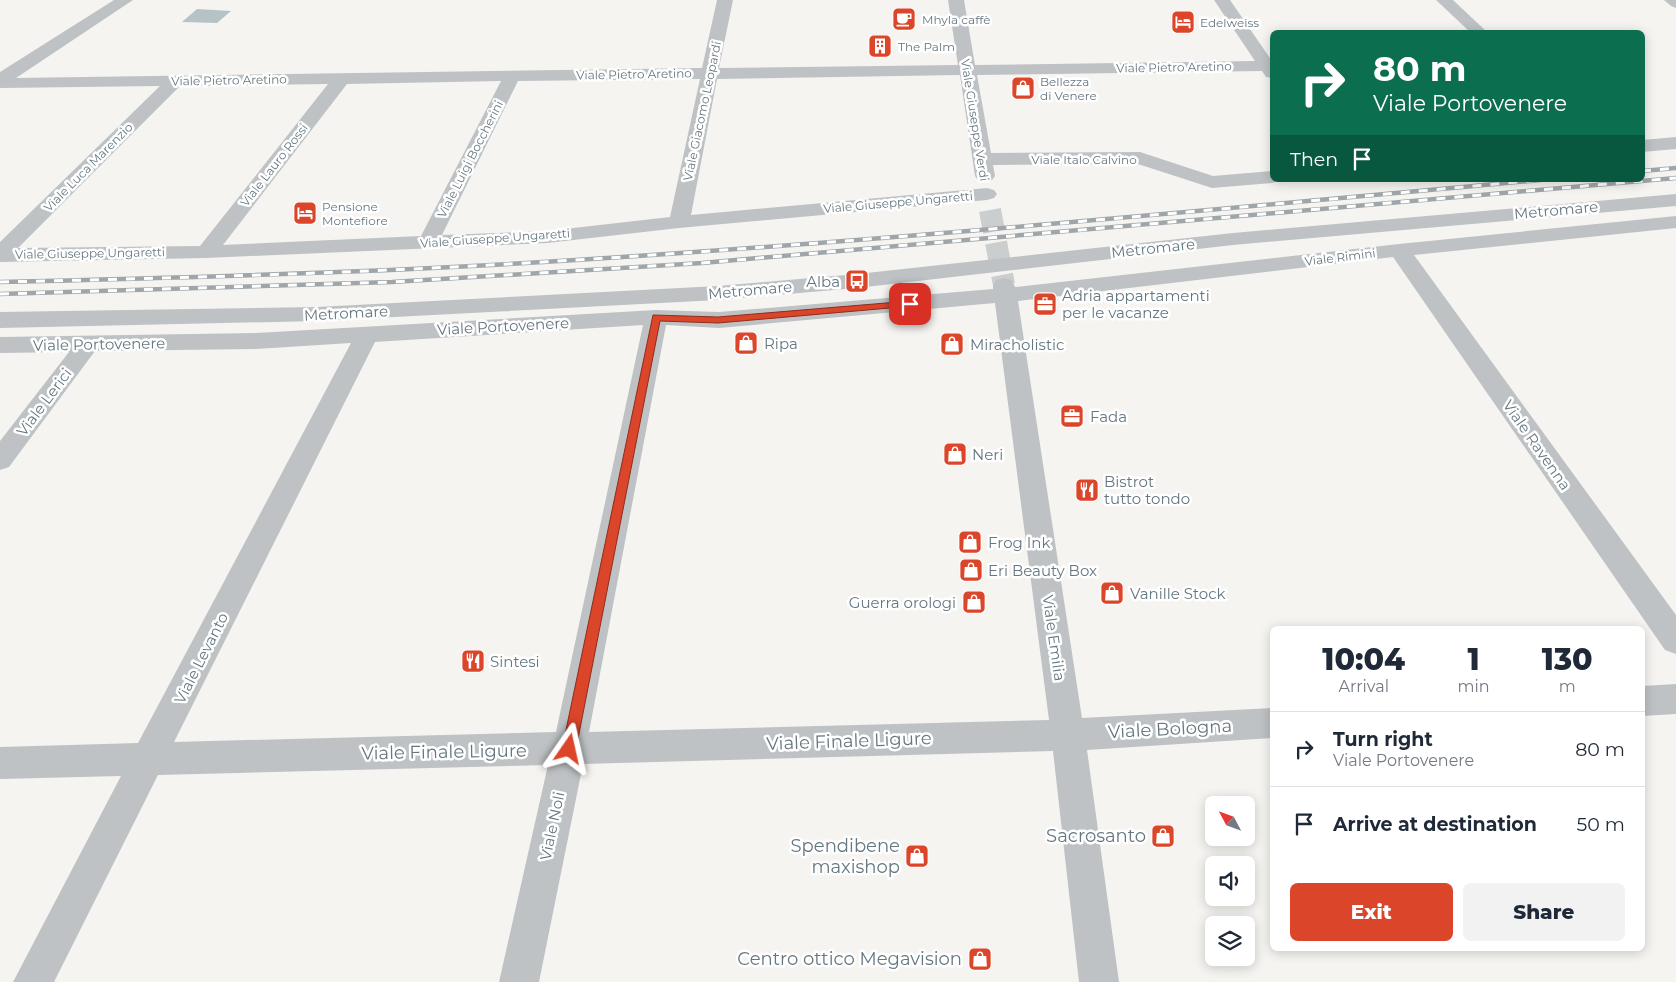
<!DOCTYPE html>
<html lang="en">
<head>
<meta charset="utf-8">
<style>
	body { margin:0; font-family:Montserrat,sans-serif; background:#f2f2f3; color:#1f2937; height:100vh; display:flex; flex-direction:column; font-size:19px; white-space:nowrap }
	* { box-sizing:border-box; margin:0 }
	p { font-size:16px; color:#747a83 }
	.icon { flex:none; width:28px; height:28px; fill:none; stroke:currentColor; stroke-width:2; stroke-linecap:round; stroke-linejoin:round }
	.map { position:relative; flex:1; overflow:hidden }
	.sheet { position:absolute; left:1270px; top:626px; width:375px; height:325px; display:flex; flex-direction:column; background:#fff; border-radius:8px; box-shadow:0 2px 12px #0003 }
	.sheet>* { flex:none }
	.hud { position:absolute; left:1270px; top:30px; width:375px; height:152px; border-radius:8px; box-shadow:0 2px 12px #0003; background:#0b6e4f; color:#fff; overflow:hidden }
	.needle { width:32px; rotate:311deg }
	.buttons { position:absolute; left:1205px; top:796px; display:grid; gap:10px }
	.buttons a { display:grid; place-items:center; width:50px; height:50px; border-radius:8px; background:#fff; box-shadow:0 2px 12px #0003; font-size:25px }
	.pin { position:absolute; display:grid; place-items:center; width:42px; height:42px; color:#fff; margin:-21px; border-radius:10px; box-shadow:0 2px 8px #0006 }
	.me { position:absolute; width:55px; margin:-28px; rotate:11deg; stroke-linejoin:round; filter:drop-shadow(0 0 4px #0008) }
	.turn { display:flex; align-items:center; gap:18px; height:105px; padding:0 20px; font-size:22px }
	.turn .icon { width:65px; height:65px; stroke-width:2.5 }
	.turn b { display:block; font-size:35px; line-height:42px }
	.then { display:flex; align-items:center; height:48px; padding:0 20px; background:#0003; gap:10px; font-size:19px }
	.eta { display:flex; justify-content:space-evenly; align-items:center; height:85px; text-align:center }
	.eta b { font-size:30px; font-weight:800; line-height:35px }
	.primary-button { display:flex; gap:10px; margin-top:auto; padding:10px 20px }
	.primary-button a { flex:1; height:58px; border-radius:8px; background:#db452a; color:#fff; font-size:20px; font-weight:800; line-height:58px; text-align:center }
	.primary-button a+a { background:#f2f2f3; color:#1f2937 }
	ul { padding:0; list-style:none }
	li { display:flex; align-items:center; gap:15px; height:75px; padding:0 20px; border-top:1px solid #e0e1e3 }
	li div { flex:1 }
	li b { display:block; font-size:19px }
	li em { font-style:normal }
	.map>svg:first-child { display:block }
</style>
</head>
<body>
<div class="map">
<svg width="1676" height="982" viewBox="0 0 1676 982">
	<rect width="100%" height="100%" fill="#f5f4f1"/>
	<path fill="#b6c3c6" d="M197 9 231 11 217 23 182 22Z"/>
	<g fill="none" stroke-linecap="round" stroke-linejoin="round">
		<path stroke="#cacecf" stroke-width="22" stroke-dasharray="22 11" stroke-linecap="butt" d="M990 210 1004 285"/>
		<path fill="#bec2c5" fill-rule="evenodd" d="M114 0H133L16 78 702 68 717 0H733L719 68 958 65 948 0H964L975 65 1255 61 1214 0H1230L1272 61V78L1266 77 1262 71 977 75 991 153 1140 152 1213 176 1272 171V180H1280L1272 183 1212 188 1138 164 993 165 995 176 992 180 985 182 978 180 975 176 960 75 717 79 691 215 987 188 994 190 997 194 994 198 987 200 679 228 547 243 206 258 0 262V242L160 86 0 88V72ZM700 79 670 217 547 231 442 235 518 81ZM501 81 421 236 223 245 347 84ZM328 84 200 246 18 248 180 86Z
			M1436 0H1453L1487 32H1470Z
			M1664 0H1676V8L1671 6Z
			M1676 137V149L1642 152V140Z
			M1676 194V206L1233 245 857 288 718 300 317 321 0 328V312L317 307 718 286 857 274 1233 233Z
			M1676 216V228L1414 255 1676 615V654L1665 650 1393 257 1018 301 1082 718 1272 708V738L1087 750 1119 982H1079L1053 751 583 764 539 982H499L548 765 158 775 54 982H13L121 776 0 779V747L138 743 351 343 256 349 95 351 9 467 0 470V441L69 352 0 353V337L256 333 656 310 719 312 993 289V285L996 280 1004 278 1012 280 1015 287 1399 244ZM995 303 1049 720 589 732 666 325 719 328ZM643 325 556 732 174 742 375 342Z
			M1676 684V714L1642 716V686Z"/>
		<g stroke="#9fa6aa" stroke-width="4.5">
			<path id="rail" d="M1642 171 1676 168
				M0 282C181 278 362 273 543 262 876 242 1208 210 1540 180
				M0 294 392 282 702 263 1676 178"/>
		</g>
		<use href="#rail" stroke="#fff" stroke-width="3" stroke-dasharray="9" stroke-linecap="butt"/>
	</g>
	<path fill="#db452a" stroke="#8e2d1b" d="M910 301 914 304 913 306 718 323 660 321 576 749 574 753 569 755 564 753 562 749 653 315 718 317Z"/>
	<defs>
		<g id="cafe-square" transform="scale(1.25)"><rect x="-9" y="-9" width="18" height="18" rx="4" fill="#db452a" stroke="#fff"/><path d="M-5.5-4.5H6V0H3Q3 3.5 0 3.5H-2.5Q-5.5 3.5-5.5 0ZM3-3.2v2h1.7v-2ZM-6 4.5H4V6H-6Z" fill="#fff"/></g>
		<g id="hotel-square" transform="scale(1.25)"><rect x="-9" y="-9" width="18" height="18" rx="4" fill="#db452a" stroke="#fff"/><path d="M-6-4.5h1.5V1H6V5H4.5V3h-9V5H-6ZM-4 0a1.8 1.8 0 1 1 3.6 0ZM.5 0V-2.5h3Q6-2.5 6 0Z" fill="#fff"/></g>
		<g id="building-square" transform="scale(1.25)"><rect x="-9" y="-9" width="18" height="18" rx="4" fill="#db452a" stroke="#fff"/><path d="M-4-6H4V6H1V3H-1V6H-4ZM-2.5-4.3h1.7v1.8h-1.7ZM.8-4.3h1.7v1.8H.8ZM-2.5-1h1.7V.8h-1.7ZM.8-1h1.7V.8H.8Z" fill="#fff"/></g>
		<g id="shop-square" transform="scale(1.25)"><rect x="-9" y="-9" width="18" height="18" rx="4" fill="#db452a" stroke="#fff"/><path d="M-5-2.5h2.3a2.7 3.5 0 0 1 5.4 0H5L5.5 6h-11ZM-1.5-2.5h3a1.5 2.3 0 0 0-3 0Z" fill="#fff"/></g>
		<g id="bus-square" transform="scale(1.25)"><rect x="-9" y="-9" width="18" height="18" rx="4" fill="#db452a" stroke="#fff"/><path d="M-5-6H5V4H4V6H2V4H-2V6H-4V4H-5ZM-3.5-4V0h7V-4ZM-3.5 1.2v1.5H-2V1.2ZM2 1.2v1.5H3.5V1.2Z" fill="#fff"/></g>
		<g id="office-square" transform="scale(1.25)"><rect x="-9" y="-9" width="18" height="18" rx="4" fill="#db452a" stroke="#fff"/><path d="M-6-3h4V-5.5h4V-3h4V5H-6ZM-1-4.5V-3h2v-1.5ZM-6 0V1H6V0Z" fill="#fff"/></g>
		<g id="restaurant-square" transform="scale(1.25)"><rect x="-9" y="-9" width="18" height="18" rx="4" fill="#db452a" stroke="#fff"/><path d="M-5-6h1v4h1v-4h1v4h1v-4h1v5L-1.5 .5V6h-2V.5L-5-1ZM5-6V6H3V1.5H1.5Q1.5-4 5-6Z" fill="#fff"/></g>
	</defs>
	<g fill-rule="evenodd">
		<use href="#cafe-square" x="904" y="19"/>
		<use href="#hotel-square" x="1183" y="22"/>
		<use href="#building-square" x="880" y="46"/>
		<use href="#shop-square" x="1023" y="88"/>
		<use href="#hotel-square" x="305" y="213"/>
		<use href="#bus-square" x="857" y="281"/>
		<use href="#office-square" x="1045" y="304"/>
		<use href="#shop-square" x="746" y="343"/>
		<use href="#shop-square" x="952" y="344"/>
		<use href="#office-square" x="1072" y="416"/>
		<use href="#shop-square" x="955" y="454"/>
		<use href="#restaurant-square" x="1087" y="490"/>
		<use href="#shop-square" x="970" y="542"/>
		<use href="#shop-square" x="971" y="570"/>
		<use href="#shop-square" x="1112" y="593"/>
		<use href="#shop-square" x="974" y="602"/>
		<use href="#restaurant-square" x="473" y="661"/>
		<use href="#shop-square" x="1163" y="836"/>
		<use href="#shop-square" x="917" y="856"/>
		<use href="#shop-square" x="980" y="959"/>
	</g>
	<g text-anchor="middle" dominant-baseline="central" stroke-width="5" stroke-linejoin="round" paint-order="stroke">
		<g font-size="12" fill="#657781" stroke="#fff" text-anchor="start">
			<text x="922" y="19">Mhyla caffè</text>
			<text x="1200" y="22">Edelweiss</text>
			<text x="898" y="46">The Palm</text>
			<text x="1040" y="81">Bellezza<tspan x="1040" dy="14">di Venere</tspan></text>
			<text x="322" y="206">Pensione<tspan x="322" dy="14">Montefiore</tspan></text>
		</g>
		<g font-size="12" fill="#657781" stroke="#fff">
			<text transform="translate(1174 67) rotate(-1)">Viale Pietro Aretino</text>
			<text transform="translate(634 74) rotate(-1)">Viale Pietro Aretino</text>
			<text transform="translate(229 80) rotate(-1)">Viale Pietro Aretino</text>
			<text transform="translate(702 111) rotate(-78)">Viale Giacomo Leopardi</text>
			<text transform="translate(975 120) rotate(81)">Viale Giuseppe Verdi</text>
			<text transform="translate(470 159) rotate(-63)">Viale Luigi Boccherini</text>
			<text x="1084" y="159">Viale Italo Calvino</text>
			<text transform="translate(274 165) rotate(-52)">Viale Lauro Rossi</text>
			<text transform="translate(88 167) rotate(-45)">Viale Luca Marenzio</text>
			<text transform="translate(898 202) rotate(-5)">Viale Giuseppe Ungaretti</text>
			<text transform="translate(495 238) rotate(-4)">Viale Giuseppe Ungaretti</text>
			<text transform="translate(90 253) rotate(-1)">Viale Giuseppe Ungaretti</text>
			<text transform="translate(1340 257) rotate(-7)">Viale Rimini</text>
		</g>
		<g font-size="15" fill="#657781" stroke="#fff">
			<text transform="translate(1556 210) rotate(-5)">Metromare</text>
			<text transform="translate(1153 248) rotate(-6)">Metromare</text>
			<text transform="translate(750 290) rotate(-5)">Metromare</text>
			<text transform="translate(346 313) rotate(-3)">Metromare</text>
			<text transform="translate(503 326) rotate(-3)">Viale Portovenere</text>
			<text transform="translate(99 344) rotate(-1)">Viale Portovenere</text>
			<text transform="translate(44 402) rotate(-53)">Viale Lerici</text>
			<text transform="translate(1537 445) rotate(55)">Viale Ravenna</text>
			<text transform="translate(1054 638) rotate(82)">Viale Emilia</text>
			<text transform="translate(201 658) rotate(-63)">Viale Levanto</text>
			<text transform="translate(552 826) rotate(-78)">Viale Noli</text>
		</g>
		<g font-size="15" fill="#657781" stroke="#fff" text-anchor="start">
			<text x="840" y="281" text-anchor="end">Alba</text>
			<text x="1062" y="295">Adria appartamenti<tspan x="1062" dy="17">per le vacanze</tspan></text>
			<text x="764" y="343">Ripa</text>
			<text x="970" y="344">Miracholistic</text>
			<text x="1090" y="416">Fada</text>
			<text x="972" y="454">Neri</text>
			<text x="1104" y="481">Bistrot<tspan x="1104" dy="17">tutto tondo</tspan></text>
			<text x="988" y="542">Frog Ink</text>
			<text x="988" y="570">Eri Beauty Box</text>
			<text x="1130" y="593">Vanille Stock</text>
			<text x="956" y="602" text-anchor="end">Guerra orologi</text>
			<text x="490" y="661">Sintesi</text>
		</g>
		<g font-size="18" fill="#657781" stroke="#fff">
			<text transform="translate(1170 729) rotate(-3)">Viale Bologna</text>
			<text transform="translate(849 741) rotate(-2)">Viale Finale Ligure</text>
			<text transform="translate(444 752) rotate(-1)">Viale Finale Ligure</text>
		</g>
		<g font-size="18" fill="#657781" stroke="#fff" text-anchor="end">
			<text x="1146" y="836">Sacrosanto</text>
			<text x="900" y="846">Spendibene<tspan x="900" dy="21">maxishop</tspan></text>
			<text x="962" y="959">Centro ottico Megavision</text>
		</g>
	</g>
</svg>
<div class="buttons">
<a><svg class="needle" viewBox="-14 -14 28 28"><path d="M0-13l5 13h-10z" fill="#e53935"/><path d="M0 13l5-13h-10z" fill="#747a83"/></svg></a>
<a><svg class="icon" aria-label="sound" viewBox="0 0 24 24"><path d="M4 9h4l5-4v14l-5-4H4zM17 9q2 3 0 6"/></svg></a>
<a><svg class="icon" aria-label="layers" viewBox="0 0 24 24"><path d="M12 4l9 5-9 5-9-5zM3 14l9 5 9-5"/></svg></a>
</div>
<div class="pin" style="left:910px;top:304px;background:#d93025"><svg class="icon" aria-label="arrive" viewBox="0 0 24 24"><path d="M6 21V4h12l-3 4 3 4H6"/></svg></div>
<svg class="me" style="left:569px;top:749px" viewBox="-20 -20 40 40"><path d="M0-17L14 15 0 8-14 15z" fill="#db452a" stroke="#fff" stroke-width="4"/></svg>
<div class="hud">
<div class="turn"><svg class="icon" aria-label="right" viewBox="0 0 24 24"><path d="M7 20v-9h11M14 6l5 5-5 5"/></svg><div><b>80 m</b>Viale Portovenere</div></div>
<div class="then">Then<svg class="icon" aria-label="arrive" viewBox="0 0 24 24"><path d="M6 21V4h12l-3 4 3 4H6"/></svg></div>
</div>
<section class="sheet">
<div class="eta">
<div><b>10:04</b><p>Arrival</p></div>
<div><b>1</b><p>min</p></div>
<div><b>130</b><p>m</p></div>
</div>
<ul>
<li><svg class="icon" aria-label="right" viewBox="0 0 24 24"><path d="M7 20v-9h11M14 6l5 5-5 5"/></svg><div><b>Turn right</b><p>Viale Portovenere</p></div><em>80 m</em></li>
<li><svg class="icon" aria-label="arrive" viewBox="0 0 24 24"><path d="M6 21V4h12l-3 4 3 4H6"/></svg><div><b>Arrive at destination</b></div><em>50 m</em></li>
</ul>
<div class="primary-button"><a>Exit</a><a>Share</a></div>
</section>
</div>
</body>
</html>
